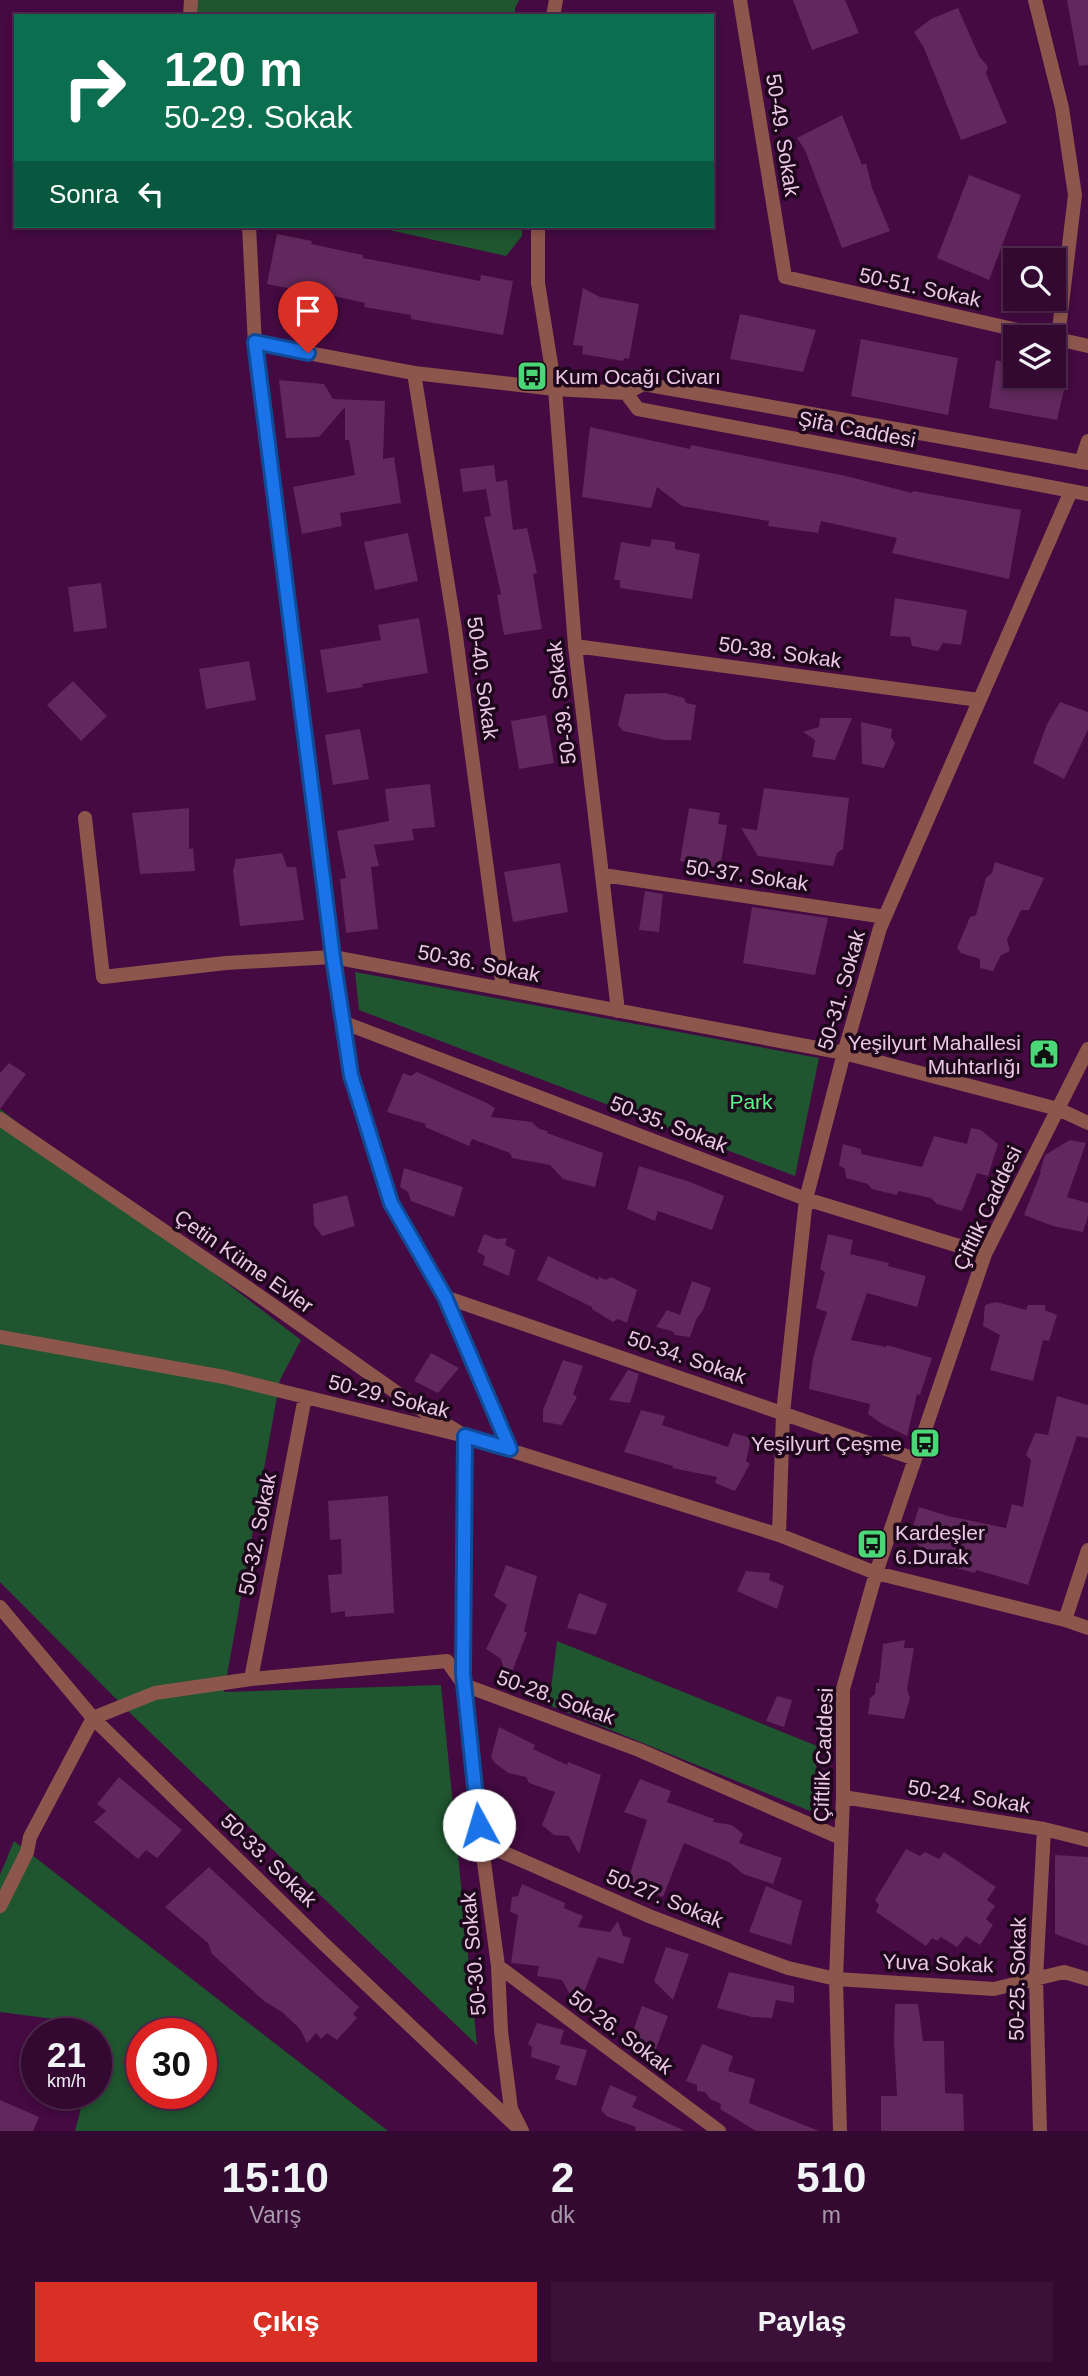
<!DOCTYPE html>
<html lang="tr">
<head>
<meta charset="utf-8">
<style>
	body { margin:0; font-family:Arial,sans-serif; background:#3b1139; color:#f1f3f6; height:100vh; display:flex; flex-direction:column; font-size:26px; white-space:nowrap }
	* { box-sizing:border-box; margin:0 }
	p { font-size:23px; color:#a99aab }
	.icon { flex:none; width:38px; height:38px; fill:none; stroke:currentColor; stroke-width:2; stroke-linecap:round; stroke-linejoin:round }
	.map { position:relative; height:2131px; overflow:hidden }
	.sheet { display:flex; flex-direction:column; background:#330831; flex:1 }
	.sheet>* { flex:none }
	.banner { position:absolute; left:14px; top:14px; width:700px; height:214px; border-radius:0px; box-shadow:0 4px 10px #0003,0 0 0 2px #4e294d; background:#0b6e4f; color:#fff; overflow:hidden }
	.controls { position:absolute; left:1003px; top:248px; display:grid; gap:14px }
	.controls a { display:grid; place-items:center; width:63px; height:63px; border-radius:0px; background:#330831; box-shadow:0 4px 10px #0003,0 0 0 2px #4e294d; font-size:35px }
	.speed { position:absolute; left:21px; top:2018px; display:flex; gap:14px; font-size:35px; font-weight:700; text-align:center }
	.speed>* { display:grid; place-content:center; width:91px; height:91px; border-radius:50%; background:#330831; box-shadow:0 4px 10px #0003,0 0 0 2px #4e294d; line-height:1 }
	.speed small { font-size:18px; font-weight:400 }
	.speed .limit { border:10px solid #d22; background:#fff; color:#111 }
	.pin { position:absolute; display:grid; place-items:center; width:60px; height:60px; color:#fff; margin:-72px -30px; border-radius:50% 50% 50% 0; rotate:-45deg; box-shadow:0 0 7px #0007 }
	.pin .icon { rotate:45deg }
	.me { position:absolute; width:77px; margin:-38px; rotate:354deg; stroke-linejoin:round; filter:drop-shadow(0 0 5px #0008) }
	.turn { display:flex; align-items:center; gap:24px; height:147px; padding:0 35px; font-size:32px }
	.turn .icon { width:91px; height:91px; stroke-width:2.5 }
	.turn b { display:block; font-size:49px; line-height:60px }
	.then { display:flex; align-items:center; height:66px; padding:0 35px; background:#0003; gap:14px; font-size:26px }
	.eta { display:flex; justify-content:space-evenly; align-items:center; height:119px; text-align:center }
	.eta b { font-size:42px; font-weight:800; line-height:49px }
	.action { display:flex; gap:14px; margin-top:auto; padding:14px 35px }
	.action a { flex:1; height:80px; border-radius:0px; background:#d93025; color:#fff; font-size:28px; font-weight:800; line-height:80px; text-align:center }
	.action a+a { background:#3b1139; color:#f1f3f6 }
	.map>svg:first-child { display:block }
</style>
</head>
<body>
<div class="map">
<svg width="1088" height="2131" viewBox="0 0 1088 2131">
	<rect width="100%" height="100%" fill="#440a41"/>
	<path fill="#1f552f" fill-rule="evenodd" d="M197 0H519L515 8V16H196Z
		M371 226H522V236L506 256Z
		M355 972 819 1058 795 1176 359 1010Z
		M0 1109 301 1340 280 1380 224 1692 441 1685 477 2045 131 1714 0 1582Z
		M557 1641 817 1746 815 1813 549 1705Z
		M14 1841 388 2131H75L85 2093H96V2034L67 2033 53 2019 0 2012V1875ZM142 2034H201V2093H142Z"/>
	<path fill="#61285d" d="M793 0H845L859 33 812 50Z
		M1067 0H1088V65L1079 66Z
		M958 8 979 56 988 67 986 73 1007 123 961 140 924 48 914 32 931 19Z
		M842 115 862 165 866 163 872 188 890 231 842 248 805 150 797 138Z
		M969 175 1021 195 989 280 937 258Z
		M277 234 312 241 311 244 363 255V258L405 266 480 281 481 275 513 281 503 335 411 319V315L364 307 365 303 303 289 302 291 267 284Z
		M583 288 600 297 639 304 629 359 624 358 623 361 582 354 583 346 573 345Z
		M740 314 816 330 803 372 730 359Z
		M861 339 958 358 948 415 851 396Z
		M996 360 1015 365V376H1067L1057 420 989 408Z
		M279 380 324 384 333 399 385 401 383 459 394 457 401 503 340 513 342 526 302 534 293 487 355 475 349 440H345V407L319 437 286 438Z
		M590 427 690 449 691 445 846 476 912 493 913 491 1021 510 1009 579 892 553 897 538 821 521 818 533 768 526 769 521 682 506 657 487 651 508 582 497Z
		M494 465 496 482 507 480 513 530 527 528 537 573 533 574 542 629 504 635 497 595 501 594 484 517 491 516 486 489 463 492 460 469Z
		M408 533 418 581 375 590 364 542Z
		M652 539 675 542V549L700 554 692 599 620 588V580H614L621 542 650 547Z
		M101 583 107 628 74 632 68 587Z
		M895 598 967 610 961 645 943 643 938 651 912 646 910 637 890 636Z
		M419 618 428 673 362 684 363 687 327 693 320 650 381 640 378 625Z
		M249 661 256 700 206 709 199 669Z
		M73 681 107 716 81 741 47 705Z
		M665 693 684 698 686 703 696 705 691 740H665L623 731 618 725 625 694Z
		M1060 702 1088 712V730L1064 779 1033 763 1047 724Z
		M546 715 554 763 519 769 511 721Z
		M820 718H852L835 760 812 757 815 740 803 732 819 727Z
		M861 722 892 729 891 737 895 743 884 768 862 764Z
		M360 729 369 779 333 785 325 735Z
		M430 784 435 827 412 829 414 840 374 845 379 866 371 867 378 929 346 933 340 879 346 878 337 831 389 821 385 789Z
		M764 788 849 798 843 849 837 853 833 866 758 856 741 828 757 830Z
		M189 808V849L193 848 195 871 140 874 132 813Z
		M689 808 720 813 718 824 727 825 720 868 680 861Z
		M282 853 287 867H296L304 920 240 926 233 871 236 859Z
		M995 862 1044 878 1029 910H1021L1007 940 1010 951 1001 955 993 971 980 968V959L961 953 957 948 970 917 976 915 986 878 992 873Z
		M560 863 568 912 513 922 504 872Z
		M645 891 663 894 659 932 639 930Z
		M752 907 828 918 815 975 743 963Z
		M1039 1039 1059 1048 1050 1069 1030 1060Z
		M9 1063 26 1074 0 1109V1073Z
		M417 1072 487 1103 495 1108 491 1117 532 1122 539 1129 548 1131 547 1133 603 1153 595 1187 563 1179 550 1165 512 1158 510 1153 472 1139 469 1146 425 1127 426 1124 387 1112 403 1073 411 1076Z
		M971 1128 981 1130 998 1144 988 1176 977 1173 962 1211 937 1204 931 1198 898 1191 897 1195 872 1189 868 1184 846 1178 845 1169 839 1165 843 1144 861 1149V1154L922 1167 934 1136 967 1144Z
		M1070 1140 1086 1143 1067 1197 1088 1203V1216L1083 1232 1053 1226 1024 1215 1041 1172 1040 1171 1045 1155Z
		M639 1166 690 1182 724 1196 712 1230 658 1211 655 1221 627 1209Z
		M404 1168 463 1187 454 1217 411 1201 408 1192 400 1187Z
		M347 1195 355 1226 322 1236 314 1225 313 1204Z
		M484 1234 497 1239 507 1238 505 1245 515 1250 509 1276 483 1265 485 1256 477 1252Z
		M828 1234 853 1240 850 1254 889 1263 888 1266 926 1276 917 1307 867 1293 851 1340 886 1347 887 1345 932 1358 920 1395 917 1394 907 1436 882 1424 868 1414 870 1404 809 1389 813 1358 827 1312 816 1308 825 1272 820 1269Z
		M548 1256 598 1280 599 1277 606 1280 611 1277 637 1290 627 1323 618 1319 613 1322 592 1309V1307L537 1280Z
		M692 1281 711 1288 703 1310 696 1320 690 1337 675 1335 672 1331 656 1327 667 1310 680 1315Z
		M996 1302 1026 1310 1028 1305H1045V1310L1057 1315 1049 1341 1043 1340 1033 1381 990 1370 1000 1335 983 1326 985 1305Z
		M431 1353 459 1368 438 1393 414 1381Z
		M563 1360 583 1366 573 1394 577 1397 562 1425 543 1422V1410Z
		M628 1370 639 1374 630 1403 609 1400Z
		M1057 1396 1088 1405V1438L1077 1436 1028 1585 976 1570 975 1573 931 1561 910 1535 919 1507 948 1516 1006 1528 1012 1504 1023 1507 1031 1460 1026 1455 1035 1433 1048 1435Z
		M641 1410 665 1416 662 1425 728 1447 733 1433 751 1438 746 1461 750 1464 735 1491 715 1483 717 1477 672 1468 673 1466 624 1452Z
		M388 1496 394 1613 345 1617V1611L331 1613 328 1575 342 1574 341 1539 330 1540 328 1501Z
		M506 1565 537 1576 524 1631 527 1633 508 1682 501 1659 486 1649 507 1605 494 1596Z
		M746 1571 770 1573 769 1580 784 1586 777 1609 737 1591Z
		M579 1593 607 1604 596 1635 567 1628Z
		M905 1640 904 1648H914L907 1689 910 1698 904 1719 868 1714 870 1698 875 1694 876 1683H879L883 1644Z
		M777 1696 792 1700 784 1727 766 1721Z
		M499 1727 535 1745 533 1749 567 1765 568 1762 601 1775 579 1854 569 1836 554 1835 542 1825 555 1792 529 1783 526 1777 508 1773 495 1763 491 1757Z
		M119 1777 182 1830 157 1858 146 1850 138 1859 94 1822 106 1811 97 1804Z
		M640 1779 671 1791 667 1802 714 1819 713 1822 732 1825 743 1834 739 1843 782 1858 773 1884 743 1874 729 1862 684 1843 663 1897 627 1883 647 1820 624 1812Z
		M906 1849 920 1856 925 1852 939 1859 944 1852 996 1887 987 1900 995 1906 986 1919 993 1925 980 1945 966 1936 957 1947 941 1937 937 1941 932 1938 926 1946 876 1912 879 1905 875 1900Z
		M1055 1855 1088 1857V1946L1055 1934Z
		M209 1867 359 2007 353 2014 357 2018 337 2040 327 2033 321 2039 316 2033 307 2043 300 2029 282 2012 264 2001 212 1954 208 1943 165 1907Z
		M522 1884 565 1903 564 1908 583 1916 578 1927 610 1932 618 1921 623 1936 631 1938 623 1964 598 1957 584 1992 569 1993 562 1980 537 1976 539 1966 511 1963 518 1915 510 1912 512 1897 518 1896Z
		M766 1886 802 1901 791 1945 749 1932Z
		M666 1947 689 1954 673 2000 654 1981Z
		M729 1972 794 1986V2003L776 2000 772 2018 752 2017 717 2008Z
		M895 2004H918L923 2041H944L945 2093 963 2094 964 2131H881V2096H897L894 2041Z
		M642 2006 668 2016 650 2065 633 2054 627 2048Z
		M537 2023 564 2030 560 2044 587 2050 576 2086 555 2079 560 2066 531 2057 532 2047 528 2044Z
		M702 2044 733 2056 728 2071 755 2079 749 2103 819 2131H756L720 2109 721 2104 710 2099 705 2092 697 2091V2085L686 2081Z
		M610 2085 637 2097 632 2107 685 2131H635L636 2127 608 2117 601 2110Z
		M0 2100 39 2117 33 2131H0Z"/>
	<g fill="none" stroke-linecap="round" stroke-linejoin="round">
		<path stroke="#8d564d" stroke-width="14" d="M740 0 785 277 1088 346
			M1035 0 1062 108 1075 195 1058 338
			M190 16 191 0
			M249 226 256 365 305 727 333 957 351 1075 391 1203 445 1297 511 1449
			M414 373 455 629 503 989
			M555 389 575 646 618 1011
			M1081 462 1088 441
			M575 646 979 700
			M85 818 103 977 226 963 333 957 844 1053 1058 1109 1088 1123
			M603 875 885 917
			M342 1022 806 1199 985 1254
			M0 1119 261 1297 417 1407 465 1436 463 1674 479 1825 498 1966 501 2031 511 2109 522 2131
			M445 1297 915 1459
			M0 1337 224 1377 465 1436 779 1535 876 1573 1065 1620 1088 1628
			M779 1535 783 1413 806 1199 844 1053 880 928 1071 491
			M0 1607 93 1718 325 1945 515 2125
			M1065 1620 1088 1550
			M251 1679 305 1397
			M843 1797 1044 1829 1088 1840
			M482 1843 649 1916 741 1951 788 1968 836 1979 994 1989 1064 1972 1088 1979
			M0 1906 27 1852 30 1837 93 1718 155 1693 251 1679 447 1661 464 1685 639 1750 841 1838
			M498 1966 719 2131
			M840 2131 836 1979 843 1797V1689L876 1573 985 1254 1088 1049
			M1040 2131 1036 1978 1044 1829"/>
		<path stroke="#8d564d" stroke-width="14" d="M553 16 556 0
			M538 226V283L555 389
			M255 343 414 373 555 389 626 393 643 384 1088 463
			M626 393 638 409 1088 494"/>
	</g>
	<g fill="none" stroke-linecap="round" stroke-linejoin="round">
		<g stroke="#114b97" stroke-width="18">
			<path id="route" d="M308 353 255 342 333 957 351 1075 391 1203 445 1297 510 1449 465 1436 463 1674 479 1825"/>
		</g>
		<use href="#route" stroke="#1a73e8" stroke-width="12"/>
	</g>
	<defs>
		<g id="bus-square" transform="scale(1.575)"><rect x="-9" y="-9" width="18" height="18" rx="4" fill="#4bd677" stroke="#1e071c"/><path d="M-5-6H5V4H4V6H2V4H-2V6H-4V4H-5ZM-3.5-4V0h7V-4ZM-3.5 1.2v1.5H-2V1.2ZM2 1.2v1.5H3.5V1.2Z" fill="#111"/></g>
		<g id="civic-square" transform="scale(1.575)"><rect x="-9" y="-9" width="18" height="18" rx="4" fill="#4bd677" stroke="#1e071c"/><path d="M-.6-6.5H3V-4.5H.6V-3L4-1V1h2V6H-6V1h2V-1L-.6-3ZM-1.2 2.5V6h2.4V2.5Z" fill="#111"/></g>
	</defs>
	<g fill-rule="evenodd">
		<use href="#bus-square" x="532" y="376"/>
		<use href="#civic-square" x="1044" y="1054"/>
		<use href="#bus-square" x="925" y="1443"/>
		<use href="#bus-square" x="872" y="1544"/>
	</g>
	<g text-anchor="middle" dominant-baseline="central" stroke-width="7" stroke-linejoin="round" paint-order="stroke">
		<g font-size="21" fill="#ebc9e6" stroke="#1e071c">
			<text transform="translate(783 135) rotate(81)">50-49. Sokak</text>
			<text transform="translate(920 287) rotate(12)">50-51. Sokak</text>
			<text transform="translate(857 429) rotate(11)">Şifa Caddesi</text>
			<text transform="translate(780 652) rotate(8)">50-38. Sokak</text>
			<text transform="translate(483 678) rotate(82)">50-40. Sokak</text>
			<text transform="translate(561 703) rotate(-97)">50-39. Sokak</text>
			<text transform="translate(747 875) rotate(8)">50-37. Sokak</text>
			<text transform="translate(479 963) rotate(11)">50-36. Sokak</text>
			<text transform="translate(841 990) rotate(-74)">50-31. Sokak</text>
			<text transform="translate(669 1124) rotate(21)">50-35. Sokak</text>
			<text transform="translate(987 1208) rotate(-65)">Çiftlik Caddesi</text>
			<text transform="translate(244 1261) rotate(35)">Çetin Küme Evler</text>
			<text transform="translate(687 1357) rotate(19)">50-34. Sokak</text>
			<text transform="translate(389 1396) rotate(14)">50-29. Sokak</text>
			<text transform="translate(257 1534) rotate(-79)">50-32. Sokak</text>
			<text transform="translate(556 1697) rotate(20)">50-28. Sokak</text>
			<text transform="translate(823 1755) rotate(-88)">Çiftlik Caddesi</text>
			<text transform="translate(969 1796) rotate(9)">50-24. Sokak</text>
			<text transform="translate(269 1860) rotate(44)">50-33. Sokak</text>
			<text transform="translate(665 1898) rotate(22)">50-27. Sokak</text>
			<text transform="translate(473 1954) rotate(-95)">50-30. Sokak</text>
			<text transform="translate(938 1963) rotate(2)">Yuva Sokak</text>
			<text transform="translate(1017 1979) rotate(-89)">50-25. Sokak</text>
			<text transform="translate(621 2032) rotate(37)">50-26. Sokak</text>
		</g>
		<g font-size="21" fill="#ebc9e6" stroke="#1e071c" text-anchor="start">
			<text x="555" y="376">Kum Ocağı Civarı</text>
			<text x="1021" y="1042" text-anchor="end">Yeşilyurt Mahallesi<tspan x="1021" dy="24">Muhtarlığı</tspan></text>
			<text x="902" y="1443" text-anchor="end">Yeşilyurt Çeşme</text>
			<text x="895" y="1532">Kardeşler<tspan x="895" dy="24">6.Durak</tspan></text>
		</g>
		<g font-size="21" fill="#5bf68b" stroke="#1e071c">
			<text x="751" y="1101">Park</text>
		</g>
	</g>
</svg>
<div class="controls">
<a><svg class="icon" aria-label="search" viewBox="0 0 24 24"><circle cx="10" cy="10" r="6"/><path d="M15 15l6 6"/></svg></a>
<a><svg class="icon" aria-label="layers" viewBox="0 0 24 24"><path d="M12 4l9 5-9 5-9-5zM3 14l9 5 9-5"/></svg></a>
</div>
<div class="speed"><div>21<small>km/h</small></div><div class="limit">30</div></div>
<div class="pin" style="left:308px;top:353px;background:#d93025"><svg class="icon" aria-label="arrive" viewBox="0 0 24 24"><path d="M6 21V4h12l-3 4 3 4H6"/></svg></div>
<svg class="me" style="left:479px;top:1825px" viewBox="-20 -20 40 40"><circle r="19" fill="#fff"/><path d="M0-13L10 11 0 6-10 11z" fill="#1a73e8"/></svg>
<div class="banner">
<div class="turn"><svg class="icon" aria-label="right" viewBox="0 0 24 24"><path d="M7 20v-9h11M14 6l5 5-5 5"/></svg><div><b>120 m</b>50-29. Sokak</div></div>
<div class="then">Sonra<svg class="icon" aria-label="left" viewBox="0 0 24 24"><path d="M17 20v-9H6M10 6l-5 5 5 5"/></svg></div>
</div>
</div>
<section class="sheet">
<div class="eta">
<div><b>15:10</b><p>Varış</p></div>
<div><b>2</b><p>dk</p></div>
<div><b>510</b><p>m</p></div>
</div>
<div class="action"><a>Çıkış</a><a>Paylaş</a></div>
</section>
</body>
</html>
